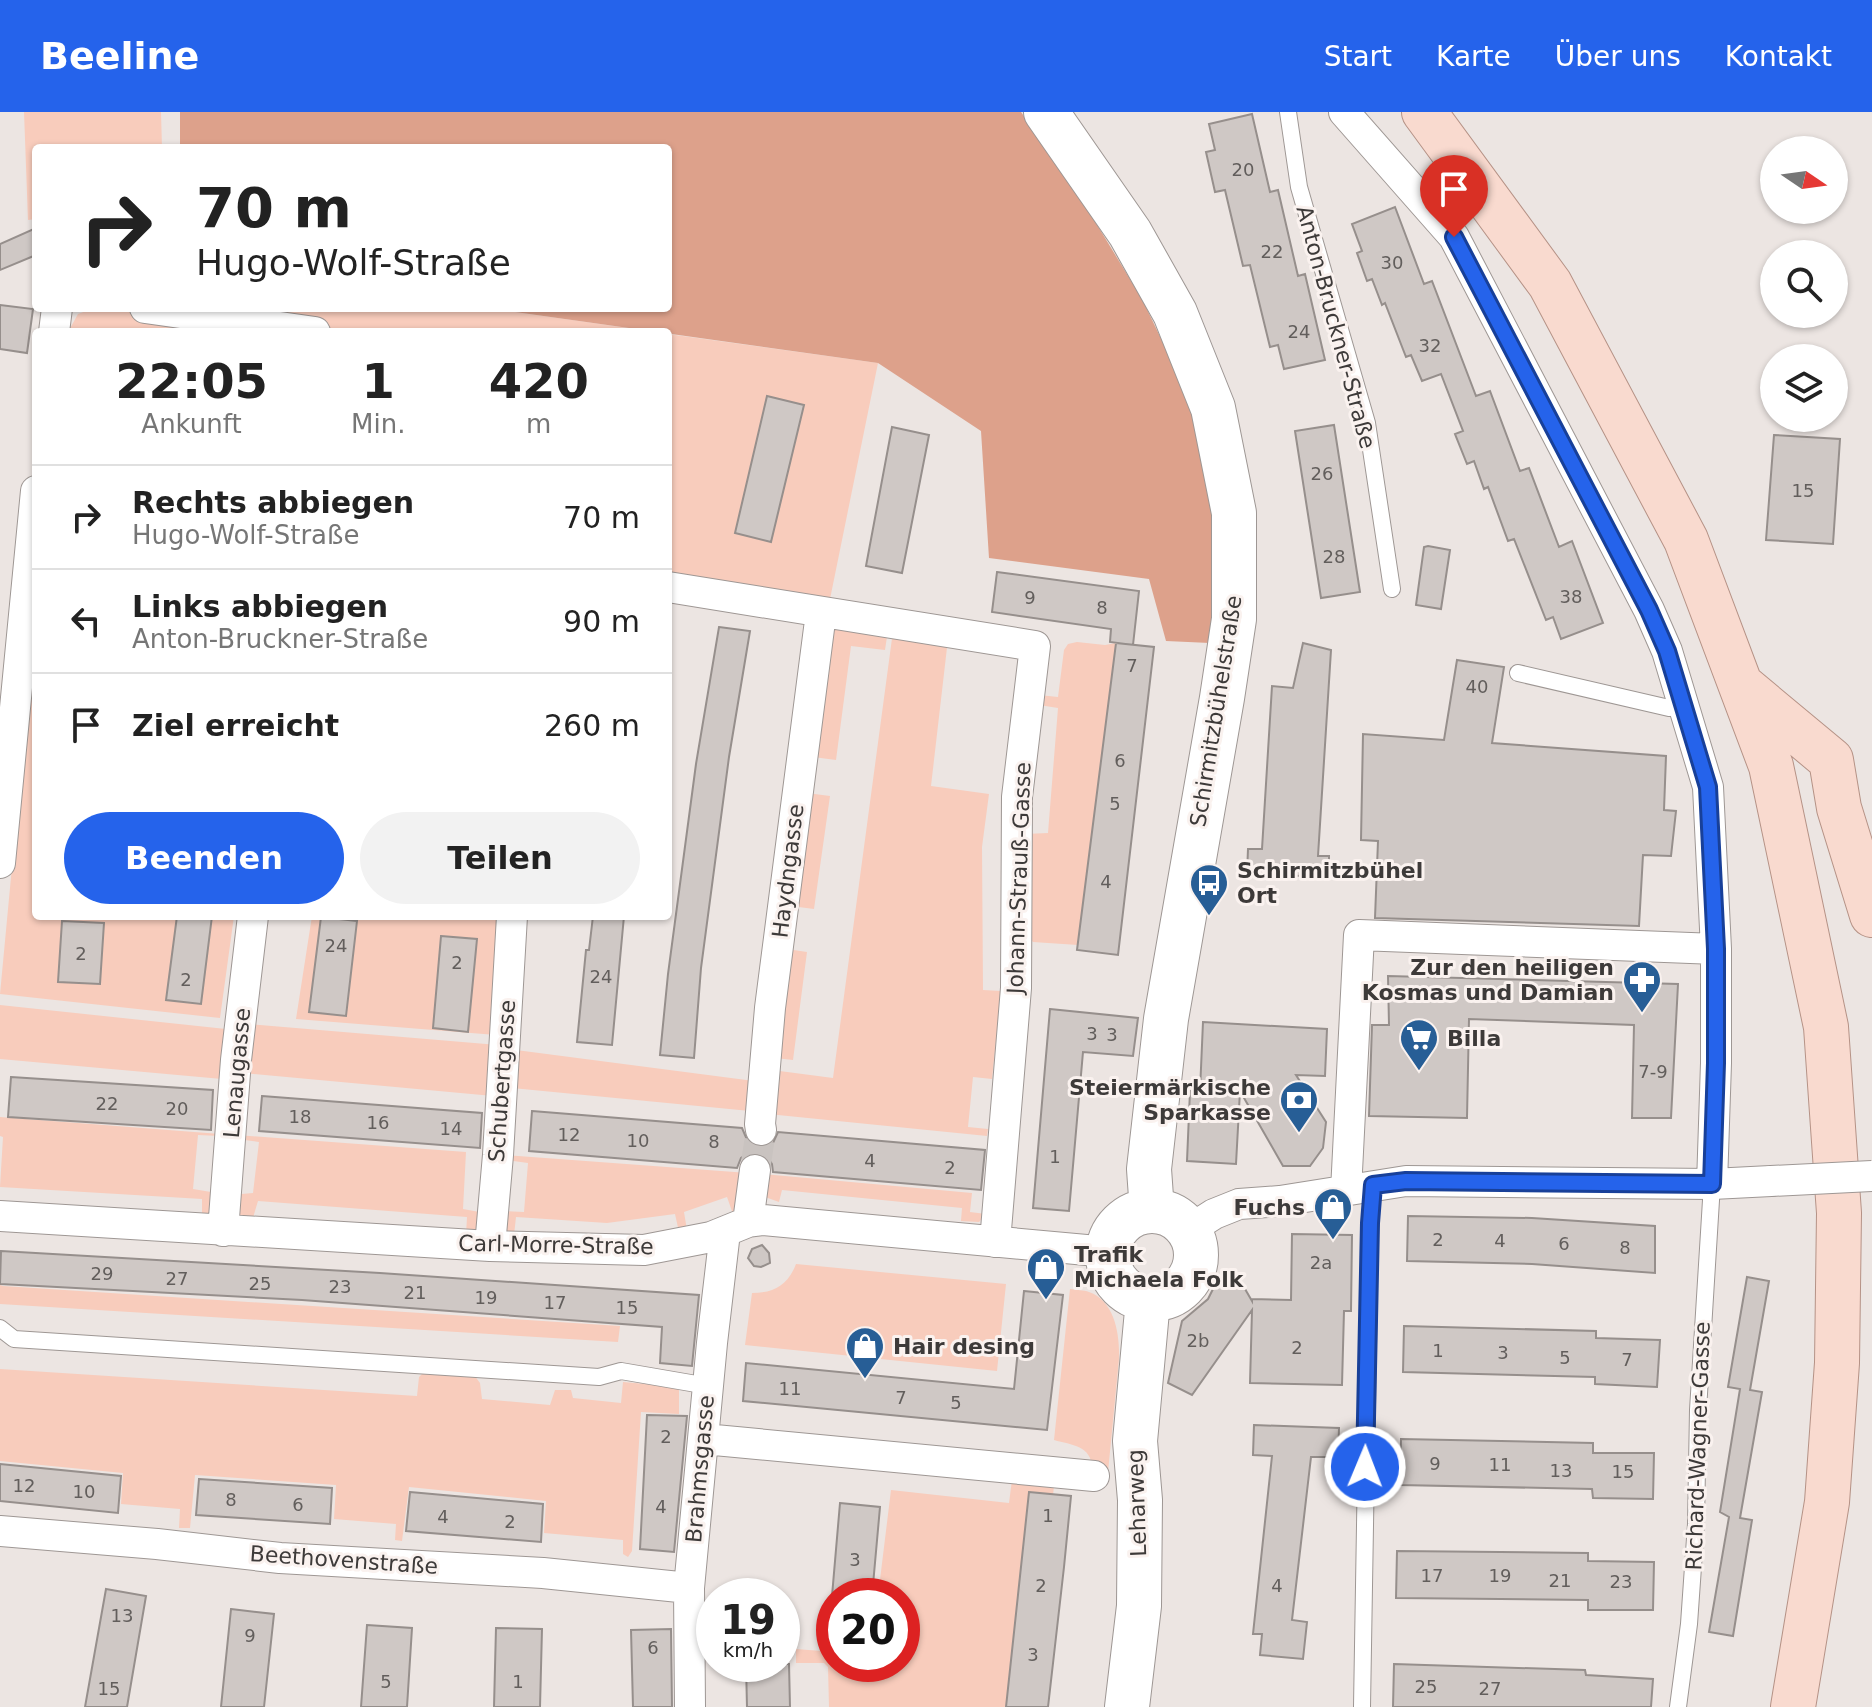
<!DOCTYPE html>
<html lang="de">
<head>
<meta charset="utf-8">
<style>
	body { margin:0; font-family:"DejaVu Sans",sans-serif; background:#f2f2f2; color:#222; height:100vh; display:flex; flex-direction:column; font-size:30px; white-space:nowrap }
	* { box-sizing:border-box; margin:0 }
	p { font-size:26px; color:#767676 }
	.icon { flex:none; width:44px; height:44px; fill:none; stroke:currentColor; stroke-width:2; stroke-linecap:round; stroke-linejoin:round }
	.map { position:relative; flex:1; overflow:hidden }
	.panel { position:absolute; left:32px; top:216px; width:640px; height:592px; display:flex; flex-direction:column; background:#fff; border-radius:8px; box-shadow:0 2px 6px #0004 }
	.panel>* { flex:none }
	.top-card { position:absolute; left:32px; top:32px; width:640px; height:168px; border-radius:8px; box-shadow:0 2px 6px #0004; background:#fff; color:#222; overflow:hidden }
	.needle { width:52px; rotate:103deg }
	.fabs { position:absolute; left:1760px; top:24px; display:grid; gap:16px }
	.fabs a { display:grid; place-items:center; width:88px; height:88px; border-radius:50%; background:#fff; box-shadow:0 2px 6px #0004; font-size:40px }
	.speed { position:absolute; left:696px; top:1466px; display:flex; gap:16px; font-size:40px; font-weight:700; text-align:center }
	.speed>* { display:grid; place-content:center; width:104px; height:104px; border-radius:50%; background:#fff; box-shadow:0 2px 6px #0004; line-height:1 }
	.speed small { font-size:20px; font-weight:400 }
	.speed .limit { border:12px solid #d22; background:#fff; color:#111 }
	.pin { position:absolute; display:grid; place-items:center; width:68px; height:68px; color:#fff; margin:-82px -34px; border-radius:50% 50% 50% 0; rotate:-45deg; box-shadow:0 0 8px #0007 }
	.pin .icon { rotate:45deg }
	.me { position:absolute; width:88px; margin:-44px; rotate:1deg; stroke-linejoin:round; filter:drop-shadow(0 0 6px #0008) }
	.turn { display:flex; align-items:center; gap:28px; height:168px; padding:0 32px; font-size:36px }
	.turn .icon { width:104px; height:104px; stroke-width:2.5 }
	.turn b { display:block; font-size:56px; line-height:68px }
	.eta { display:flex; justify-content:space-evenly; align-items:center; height:136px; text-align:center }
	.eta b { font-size:48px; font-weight:800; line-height:56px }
	.action { display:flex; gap:16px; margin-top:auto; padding:16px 32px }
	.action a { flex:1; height:92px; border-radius:48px; background:#2563eb; color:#fff; font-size:32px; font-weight:800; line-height:92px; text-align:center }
	.action a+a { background:#f2f2f2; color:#222 }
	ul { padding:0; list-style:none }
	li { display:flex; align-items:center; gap:24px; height:104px; padding:0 32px; border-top:2px solid #e0e0e0 }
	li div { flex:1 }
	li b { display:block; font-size:30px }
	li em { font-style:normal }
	header { display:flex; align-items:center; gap:48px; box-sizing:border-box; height:112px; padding:0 40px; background:#2563eb; color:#fff }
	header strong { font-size:38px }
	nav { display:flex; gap:44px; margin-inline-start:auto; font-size:28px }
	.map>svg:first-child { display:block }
</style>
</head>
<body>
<header>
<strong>Beeline</strong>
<nav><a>Start</a><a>Karte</a><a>Über uns</a><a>Kontakt</a></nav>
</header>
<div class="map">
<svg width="1872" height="1595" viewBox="0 0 1872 1595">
	<rect width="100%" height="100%" fill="#ece5e2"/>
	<path fill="#f8ccbc" d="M24 0H161L162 36H36V107L28 108Z
		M94 196H486L657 220H68L78 202Z
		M668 222 878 251 829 492 668 468Z
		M832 517 888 518 885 538 851 534 836 648 813 645Z
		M893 519 948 527 931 674 989 682 982 735 983 878 1001 879 992 967 973 965 968 1015 988 1017 987 1024 768 1002 772 958 833 966Z
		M1077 530 1105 533 1116 531 1078 833 1033 830 1027 823 1025 722 1048 721 1058 596 1039 593V583L1058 585 1064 538 1068 532Z
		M31 553 36 554V804H234L220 906 0 882Z
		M807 681 830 684 814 797 791 794Z
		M312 804H505L496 923 296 907Z
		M787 837 807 840 793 948 775 946Z
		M0 893 226 917 222 967 0 947Z
		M247 912 498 933 493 984 242 961Z
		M516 938 754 969 750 999 512 976Z
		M0 1005 220 1022V1024L198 1023 193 1077 211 1080 214 1084 211 1100 207 1105 202 1106V1087L0 1075 3 1025 0 1024Z
		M237 1023 466 1040 463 1097 485 1101 477 1118 466 1123 467 1105 258 1089 252 1109 242 1108 233 1098 230 1083 253 1081 259 1030 237 1027Z
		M506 1043 748 1061 745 1086 733 1102 727 1085 684 1100 687 1118 679 1120 675 1102 607 1111 516 1105 514 1123 504 1120 499 1099 524 1100 528 1051 507 1048Z
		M763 1062 972 1081 970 1100 986 1102 979 1110 961 1109 962 1096 782 1078 779 1090 765 1085Z
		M796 1152 1006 1172 997 1259 745 1233 752 1181C774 1181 788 1173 796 1152Z
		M0 1173 3 1174 620 1214 618 1230 0 1192Z
		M1070 1177C1076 1178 1084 1178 1089 1180 1115 1189 1120 1223 1119 1247L1108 1360 1092 1358C1093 1334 1072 1333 1054 1328Z
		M0 1257 417 1284 419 1265 424 1260 474 1263 480 1271 482 1287 550 1293 555 1278H571L573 1286 621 1291 623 1270 679 1275V1302L641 1300 632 1439 628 1445 623 1442V1428L544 1421 546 1389 409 1375 402 1429 395 1428 396 1412 334 1407 336 1373 195 1363 190 1416H179L180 1397 121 1392 123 1361 0 1349Z
		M1013 1360 1054 1374 1053 1383 1029 1381 1006 1595H829L828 1555 824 1551H796V1537L834 1540V1552H902V1484H878L891 1378 1009 1391Z"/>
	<path fill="#dda18b" d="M180 0H1021L1079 83 1142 187 1191 289 1216 404 1210 531 1166 529 1149 467 989 446 981 319 878 251 486 196H668V36H180Z"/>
	<path fill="#cfc8c5" stroke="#968f8c" stroke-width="2" d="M1252 2 1270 80 1278 78 1298 164 1305 162 1325 248 1284 257 1278 233 1270 235 1250 153 1243 154 1225 78 1215 80 1206 40 1215 38 1209 12Z
		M1395 95 1424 172 1432 169 1476 284 1490 279 1520 359 1529 356 1559 435 1572 429 1603 511 1561 527 1553 505 1546 508 1514 427 1508 429 1488 375 1484 377 1474 349 1467 352 1455 322 1463 319 1441 262 1422 269 1411 243 1406 245 1385 191 1382 193 1372 167 1367 169 1357 141 1362 139 1352 112Z
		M36 116V143L0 158V132Z
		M0 193 33 197 27 241 0 237Z
		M767 284 804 293 771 430 735 421Z
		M1334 313 1360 480 1321 486 1295 319Z
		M892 315 929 323 902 461 866 454Z
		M1774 323 1840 327 1833 432 1766 428Z
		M1428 434 1450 438 1441 497 1416 493 1424 435Z
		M997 460 1139 479 1133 533 1110 530 1111 517 992 500Z
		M719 515 750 519 729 645 701 856 694 946 660 943 668 862 696 652Z
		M1116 531 1154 535 1118 843 1077 838Z
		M1303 531 1331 538 1318 744H1329V765L1247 762 1248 737H1262L1272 574 1293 576Z
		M1457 548 1504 555 1492 631 1666 644 1664 698 1676 699 1671 744 1643 743 1639 814 1375 806 1378 729 1361 728 1363 622 1444 628Z
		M177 804H212L201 892 166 888Z
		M593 804H624L612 933 577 930 586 838H589Z
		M321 805 357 809 346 904 309 900Z
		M62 809 104 811 100 872 58 870Z
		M441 824 477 827 468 920 433 916Z
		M1388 864 1678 872 1671 1006H1632L1634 913 1469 907 1467 1006 1369 1004 1372 913H1389Z
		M1050 897 1138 906 1133 944 1083 940 1069 1099 1033 1096Z
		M1203 910 1327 917 1325 964 1296 963 1326 1010 1323 1036 1310 1054H1283L1240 979 1236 1052 1187 1049 1190 979H1200Z
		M11 965 213 978 211 1018 8 1005Z
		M262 984 482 1001 480 1036 259 1019Z
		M532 999 742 1016 748 1030 755 1035 763 1036 773 1031 778 1020 985 1038 981 1078 773 1060 772 1052 767 1044 757 1040 749 1041 741 1046 737 1056 529 1039Z
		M1408 1104 1532 1106 1655 1114V1161L1532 1152 1407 1149Z
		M1292 1122 1352 1123 1351 1199H1344L1342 1273 1250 1271 1252 1198 1192 1283 1168 1271 1182 1209 1208 1187 1217 1169 1234 1158 1252 1189V1187L1291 1188Z
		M762 1133 769 1141 770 1151 761 1155 754 1154 748 1146 752 1137Z
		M1 1139 380 1161 699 1183 692 1254 660 1251 662 1215 302 1188 0 1172Z
		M1747 1165 1769 1169 1750 1278 1762 1280 1740 1406 1752 1408 1733 1524 1709 1520 1729 1405 1720 1400 1740 1277 1728 1275Z
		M1024 1179 1063 1183 1047 1318 743 1289 746 1251 1014 1277Z
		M1404 1214 1596 1219V1226L1660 1228 1657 1275 1595 1272V1265L1403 1260Z
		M647 1303 687 1304 674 1440 640 1437Z
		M1254 1313 1339 1316 1338 1345H1311L1292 1508 1307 1510 1303 1547 1260 1543 1262 1522H1253L1272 1344 1253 1343Z
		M1401 1327 1593 1331V1341H1654L1653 1387 1593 1386 1592 1377 1400 1373Z
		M0 1352 121 1364 118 1401 0 1389Z
		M199 1367 332 1376 330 1412 196 1403Z
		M410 1380 543 1392 541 1430 406 1419Z
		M1029 1380 1071 1384 1064 1455 1048 1595H1006Z
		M840 1391 880 1395 872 1484H832Z
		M1397 1439 1588 1441V1449L1654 1450 1653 1498H1588V1488L1396 1486Z
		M106 1477 146 1484 127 1595H85Z
		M231 1497 274 1502 264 1595H221Z
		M367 1513 412 1516 407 1595H361Z
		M496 1516 542 1517 540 1595H494Z
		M671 1517 672 1595H633L631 1518Z
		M746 1552H789L790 1595H747Z
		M1394 1552 1585 1558 1586 1563 1653 1567 1651 1595H1393Z"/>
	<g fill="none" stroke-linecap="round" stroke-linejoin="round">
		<path stroke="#c9c3c0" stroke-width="30" stroke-dasharray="30 15" stroke-linecap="butt" d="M755 1058 761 1018"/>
		<g stroke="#9e9794" stroke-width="18">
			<path id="service" d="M1288 0 1299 75 1367 311 1392 477
				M1518 561 1669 596 1684 595
				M0 1216 14 1227 599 1265 621 1259 708 1274
				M1362 1595 1370 1111 1373 1073
				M1678 1595 1689 1512 1696 1412 1698 1298 1712 1072"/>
		</g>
		<g stroke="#9e9794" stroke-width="32">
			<path id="minor" d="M1344 0 1454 125 1649 498 1667 539 1708 675 1716 837V951L1712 1072
				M145 196 315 220
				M54 220 57 196
				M668 475 1035 534 1017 685 1016 876 995 1130
				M0 751 36 379
				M761 1018 760 1012 770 896 821 501
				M1346 1079 1359 823 1716 837
				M0 1104 490 1134 644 1138 711 1125 748 1110 763 1108 1108 1140
				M748 1110 755 1058
				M1189 1118 1214 1102 1239 1092 1280 1089 1406 1069 1712 1072 1771 1069
				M223 1119 236 948 253 804
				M490 1134 498 1043 512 804
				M704 1327 1094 1364
				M0 1419 157 1432 280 1446 543 1461 689 1476
				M690 1595 689 1476 712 1231 725 1120"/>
		</g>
		<g stroke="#9e9794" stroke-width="46">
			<path id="secondary" d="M1046 0 1130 121 1175 201 1213 296 1234 401V507L1222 586 1166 907 1149 1057 1152 1099
				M1108 1143a44 44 0 1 1 88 0a44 44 0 1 1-88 0Z
				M1127 1595 1139 1494 1140 1388 1135 1329 1148 1188"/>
		</g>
		<g stroke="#b59286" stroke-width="46">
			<path id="primary" d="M1424 0 1550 172 1686 428 1771 654 1826 915 1839 1101 1837 1251 1827 1390 1793 1595
				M1741 573 1831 648 1839 696 1872 803"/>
		</g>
		<use href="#service" stroke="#fff" stroke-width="16"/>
		<use href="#minor" stroke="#fff" stroke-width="30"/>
		<use href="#secondary" stroke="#fff" stroke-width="44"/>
		<use href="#primary" stroke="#f9dacf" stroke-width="44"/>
		<g stroke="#9e9794" stroke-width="32" stroke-linecap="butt">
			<path id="minor-bridge" d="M1771 1069 1872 1064"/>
		</g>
		<use href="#minor-bridge" stroke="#fff" stroke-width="30"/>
	</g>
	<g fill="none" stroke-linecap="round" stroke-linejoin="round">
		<g stroke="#184099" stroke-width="20">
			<path id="route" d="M1365 1355 1370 1111 1373 1073 1406 1069 1712 1072 1716 951V837L1708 675 1667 539 1649 498 1454 125"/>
		</g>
		<use href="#route" stroke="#2563eb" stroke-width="14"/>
	</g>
	<defs>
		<g id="bus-pin" transform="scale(2)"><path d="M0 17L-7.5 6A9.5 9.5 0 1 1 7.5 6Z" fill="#275e96" stroke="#faf2ef"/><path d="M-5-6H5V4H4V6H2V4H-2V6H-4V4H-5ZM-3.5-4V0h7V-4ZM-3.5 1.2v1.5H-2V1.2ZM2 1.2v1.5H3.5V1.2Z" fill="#fff"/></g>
		<g id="pharmacy-pin" transform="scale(2)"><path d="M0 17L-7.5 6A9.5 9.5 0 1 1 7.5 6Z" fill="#275e96" stroke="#faf2ef"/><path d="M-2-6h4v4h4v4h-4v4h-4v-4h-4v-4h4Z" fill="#fff"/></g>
		<g id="supermarket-pin" transform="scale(2)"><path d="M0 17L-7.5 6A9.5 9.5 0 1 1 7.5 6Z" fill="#275e96" stroke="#faf2ef"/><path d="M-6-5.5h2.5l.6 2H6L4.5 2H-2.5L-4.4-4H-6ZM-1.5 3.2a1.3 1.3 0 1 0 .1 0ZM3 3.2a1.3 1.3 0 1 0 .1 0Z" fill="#fff"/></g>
		<g id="bank-pin" transform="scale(2)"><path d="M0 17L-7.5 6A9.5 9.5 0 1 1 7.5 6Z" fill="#275e96" stroke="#faf2ef"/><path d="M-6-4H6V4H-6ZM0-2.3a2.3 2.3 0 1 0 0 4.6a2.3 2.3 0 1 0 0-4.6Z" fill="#fff"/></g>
		<g id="shop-pin" transform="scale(2)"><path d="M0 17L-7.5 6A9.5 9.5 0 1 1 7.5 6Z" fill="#275e96" stroke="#faf2ef"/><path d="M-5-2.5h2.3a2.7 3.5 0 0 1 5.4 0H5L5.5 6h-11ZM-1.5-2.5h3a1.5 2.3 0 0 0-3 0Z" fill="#fff"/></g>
	</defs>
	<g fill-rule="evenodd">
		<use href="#bus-pin" x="1209" y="771"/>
		<use href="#pharmacy-pin" x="1642" y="868"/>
		<use href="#supermarket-pin" x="1419" y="926"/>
		<use href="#bank-pin" x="1299" y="988"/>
		<use href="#shop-pin" x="1333" y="1095"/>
		<use href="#shop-pin" x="1046" y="1155"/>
		<use href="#shop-pin" x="865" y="1234"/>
	</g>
	<g text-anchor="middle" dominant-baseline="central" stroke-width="6" stroke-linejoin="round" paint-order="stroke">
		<g font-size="18" fill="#625e5c">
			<text x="1243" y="57">20</text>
			<text x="1272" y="139">22</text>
			<text x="1392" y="150">30</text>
			<text x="1299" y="219">24</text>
			<text x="1430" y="233">32</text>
			<text x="1322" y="361">26</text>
			<text x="1803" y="378">15</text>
			<text x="1334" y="444">28</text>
			<text x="1571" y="484">38</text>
			<text x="1030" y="485">9</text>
			<text x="1102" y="495">8</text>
			<text x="1132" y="553">7</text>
			<text x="1477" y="574">40</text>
			<text x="1120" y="648">6</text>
			<text x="1115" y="691">5</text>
			<text x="1106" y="769">4</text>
			<text x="336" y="833">24</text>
			<text x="81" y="841">2</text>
			<text x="457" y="850">2</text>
			<text x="601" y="864">24</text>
			<text x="186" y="867">2</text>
			<text x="1092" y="921">3</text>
			<text x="1112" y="922">3</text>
			<text x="1653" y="959">7-9</text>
			<text x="107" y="991">22</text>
			<text x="177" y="996">20</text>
			<text x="300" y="1004">18</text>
			<text x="378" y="1010">16</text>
			<text x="451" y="1016">14</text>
			<text x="569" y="1022">12</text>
			<text x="638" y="1028">10</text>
			<text x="714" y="1029">8</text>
			<text x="1055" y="1044">1</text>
			<text x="870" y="1048">4</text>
			<text x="950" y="1055">2</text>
			<text x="1438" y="1127">2</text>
			<text x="1500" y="1128">4</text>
			<text x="1564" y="1131">6</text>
			<text x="1625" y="1135">8</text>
			<text x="1321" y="1150">2a</text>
			<text x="102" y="1161">29</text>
			<text x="177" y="1166">27</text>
			<text x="260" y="1171">25</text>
			<text x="340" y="1174">23</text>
			<text x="415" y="1180">21</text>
			<text x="486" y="1185">19</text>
			<text x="555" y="1190">17</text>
			<text x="627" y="1195">15</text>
			<text x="1198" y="1228">2b</text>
			<text x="1297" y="1235">2</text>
			<text x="1438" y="1238">1</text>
			<text x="1503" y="1240">3</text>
			<text x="1565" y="1245">5</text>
			<text x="1627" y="1247">7</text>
			<text x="790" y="1276">11</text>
			<text x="901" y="1285">7</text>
			<text x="956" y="1290">5</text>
			<text x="666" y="1324">2</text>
			<text x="1435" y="1351">9</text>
			<text x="1500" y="1352">11</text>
			<text x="1561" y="1358">13</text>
			<text x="1623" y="1359">15</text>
			<text x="24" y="1373">12</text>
			<text x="84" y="1379">10</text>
			<text x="231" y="1387">8</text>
			<text x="298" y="1392">6</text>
			<text x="661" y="1394">4</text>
			<text x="1048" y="1403">1</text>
			<text x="443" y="1404">4</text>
			<text x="510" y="1409">2</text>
			<text x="855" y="1447">3</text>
			<text x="1432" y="1463">17</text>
			<text x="1500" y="1463">19</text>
			<text x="1560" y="1468">21</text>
			<text x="1621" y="1469">23</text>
			<text x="1041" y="1473">2</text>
			<text x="1277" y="1473">4</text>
			<text x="122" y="1503">13</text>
			<text x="250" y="1523">9</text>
			<text x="653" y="1535">6</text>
			<text x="1033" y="1542">3</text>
			<text x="386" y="1569">5</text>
			<text x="518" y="1569">1</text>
			<text x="1426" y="1574">25</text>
			<text x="109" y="1576">15</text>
			<text x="1490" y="1576">27</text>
		</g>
		<g font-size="22" fill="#3d3a39" stroke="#faf2ef">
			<text transform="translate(1336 215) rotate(75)">Anton-Bruckner-Straße</text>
			<text transform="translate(1216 599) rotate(-81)">Schirmitzbühelstraße</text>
			<text transform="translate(788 759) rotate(-83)">Haydngasse</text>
			<text transform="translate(1019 766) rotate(-88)">Johann-Strauß-Gasse</text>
			<text transform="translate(237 961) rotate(-85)">Lenaugasse</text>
			<text transform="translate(502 969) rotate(-86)">Schubertgasse</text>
			<text transform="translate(556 1133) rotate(1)">Carl-Morre-Straße</text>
			<text transform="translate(1698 1334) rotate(-88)">Richard-Wagner-Gasse</text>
			<text transform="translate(700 1357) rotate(-85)">Brahmsgasse</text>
			<text transform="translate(1137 1391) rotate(-92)">Leharweg</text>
			<text transform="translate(344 1448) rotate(4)">Beethovenstraße</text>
		</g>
		<g font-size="22" font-weight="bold" fill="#3d3a39" stroke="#faf2ef" text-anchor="start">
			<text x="1237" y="758">Schirmitzbühel<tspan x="1237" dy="25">Ort</tspan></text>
			<text x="1614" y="855" text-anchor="end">Zur den heiligen<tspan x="1614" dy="25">Kosmas und Damian</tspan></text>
			<text x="1447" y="926">Billa</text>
			<text x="1271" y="975" text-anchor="end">Steiermärkische<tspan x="1271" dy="25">Sparkasse</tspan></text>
			<text x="1305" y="1095" text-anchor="end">Fuchs</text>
			<text x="1074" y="1142">Trafik<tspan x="1074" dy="25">Michaela Folk</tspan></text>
			<text x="893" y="1234">Hair desing</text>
		</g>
	</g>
</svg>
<div class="fabs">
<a><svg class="needle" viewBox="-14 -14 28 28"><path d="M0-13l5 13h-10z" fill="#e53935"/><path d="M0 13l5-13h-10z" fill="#767676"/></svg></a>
<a><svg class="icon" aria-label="search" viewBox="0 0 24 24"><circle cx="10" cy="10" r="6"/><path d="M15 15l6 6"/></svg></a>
<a><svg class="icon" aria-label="layers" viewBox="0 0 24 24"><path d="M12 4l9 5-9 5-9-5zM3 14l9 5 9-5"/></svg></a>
</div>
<div class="speed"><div>19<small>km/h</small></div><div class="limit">20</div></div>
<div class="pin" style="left:1454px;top:125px;background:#d93025"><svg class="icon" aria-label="arrive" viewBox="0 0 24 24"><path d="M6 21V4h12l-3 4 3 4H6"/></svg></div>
<svg class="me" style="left:1365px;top:1355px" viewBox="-20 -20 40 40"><circle r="17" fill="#2563eb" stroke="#fff" stroke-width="3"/><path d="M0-11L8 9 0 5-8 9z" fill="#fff"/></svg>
<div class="top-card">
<div class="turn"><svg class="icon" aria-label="right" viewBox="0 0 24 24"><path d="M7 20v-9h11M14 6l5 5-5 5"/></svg><div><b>70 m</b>Hugo-Wolf-Straße</div></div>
</div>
<section class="panel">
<div class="eta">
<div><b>22:05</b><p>Ankunft</p></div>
<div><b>1</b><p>Min.</p></div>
<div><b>420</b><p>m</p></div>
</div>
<ul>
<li><svg class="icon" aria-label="right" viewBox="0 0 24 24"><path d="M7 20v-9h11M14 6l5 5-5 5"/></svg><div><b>Rechts abbiegen</b><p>Hugo-Wolf-Straße</p></div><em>70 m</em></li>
<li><svg class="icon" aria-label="left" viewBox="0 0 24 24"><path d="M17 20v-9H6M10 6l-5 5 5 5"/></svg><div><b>Links abbiegen</b><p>Anton-Bruckner-Straße</p></div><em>90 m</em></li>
<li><svg class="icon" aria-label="arrive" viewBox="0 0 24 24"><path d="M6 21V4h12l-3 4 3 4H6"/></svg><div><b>Ziel erreicht</b></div><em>260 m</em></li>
</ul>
<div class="action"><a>Beenden</a><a>Teilen</a></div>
</section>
</div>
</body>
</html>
